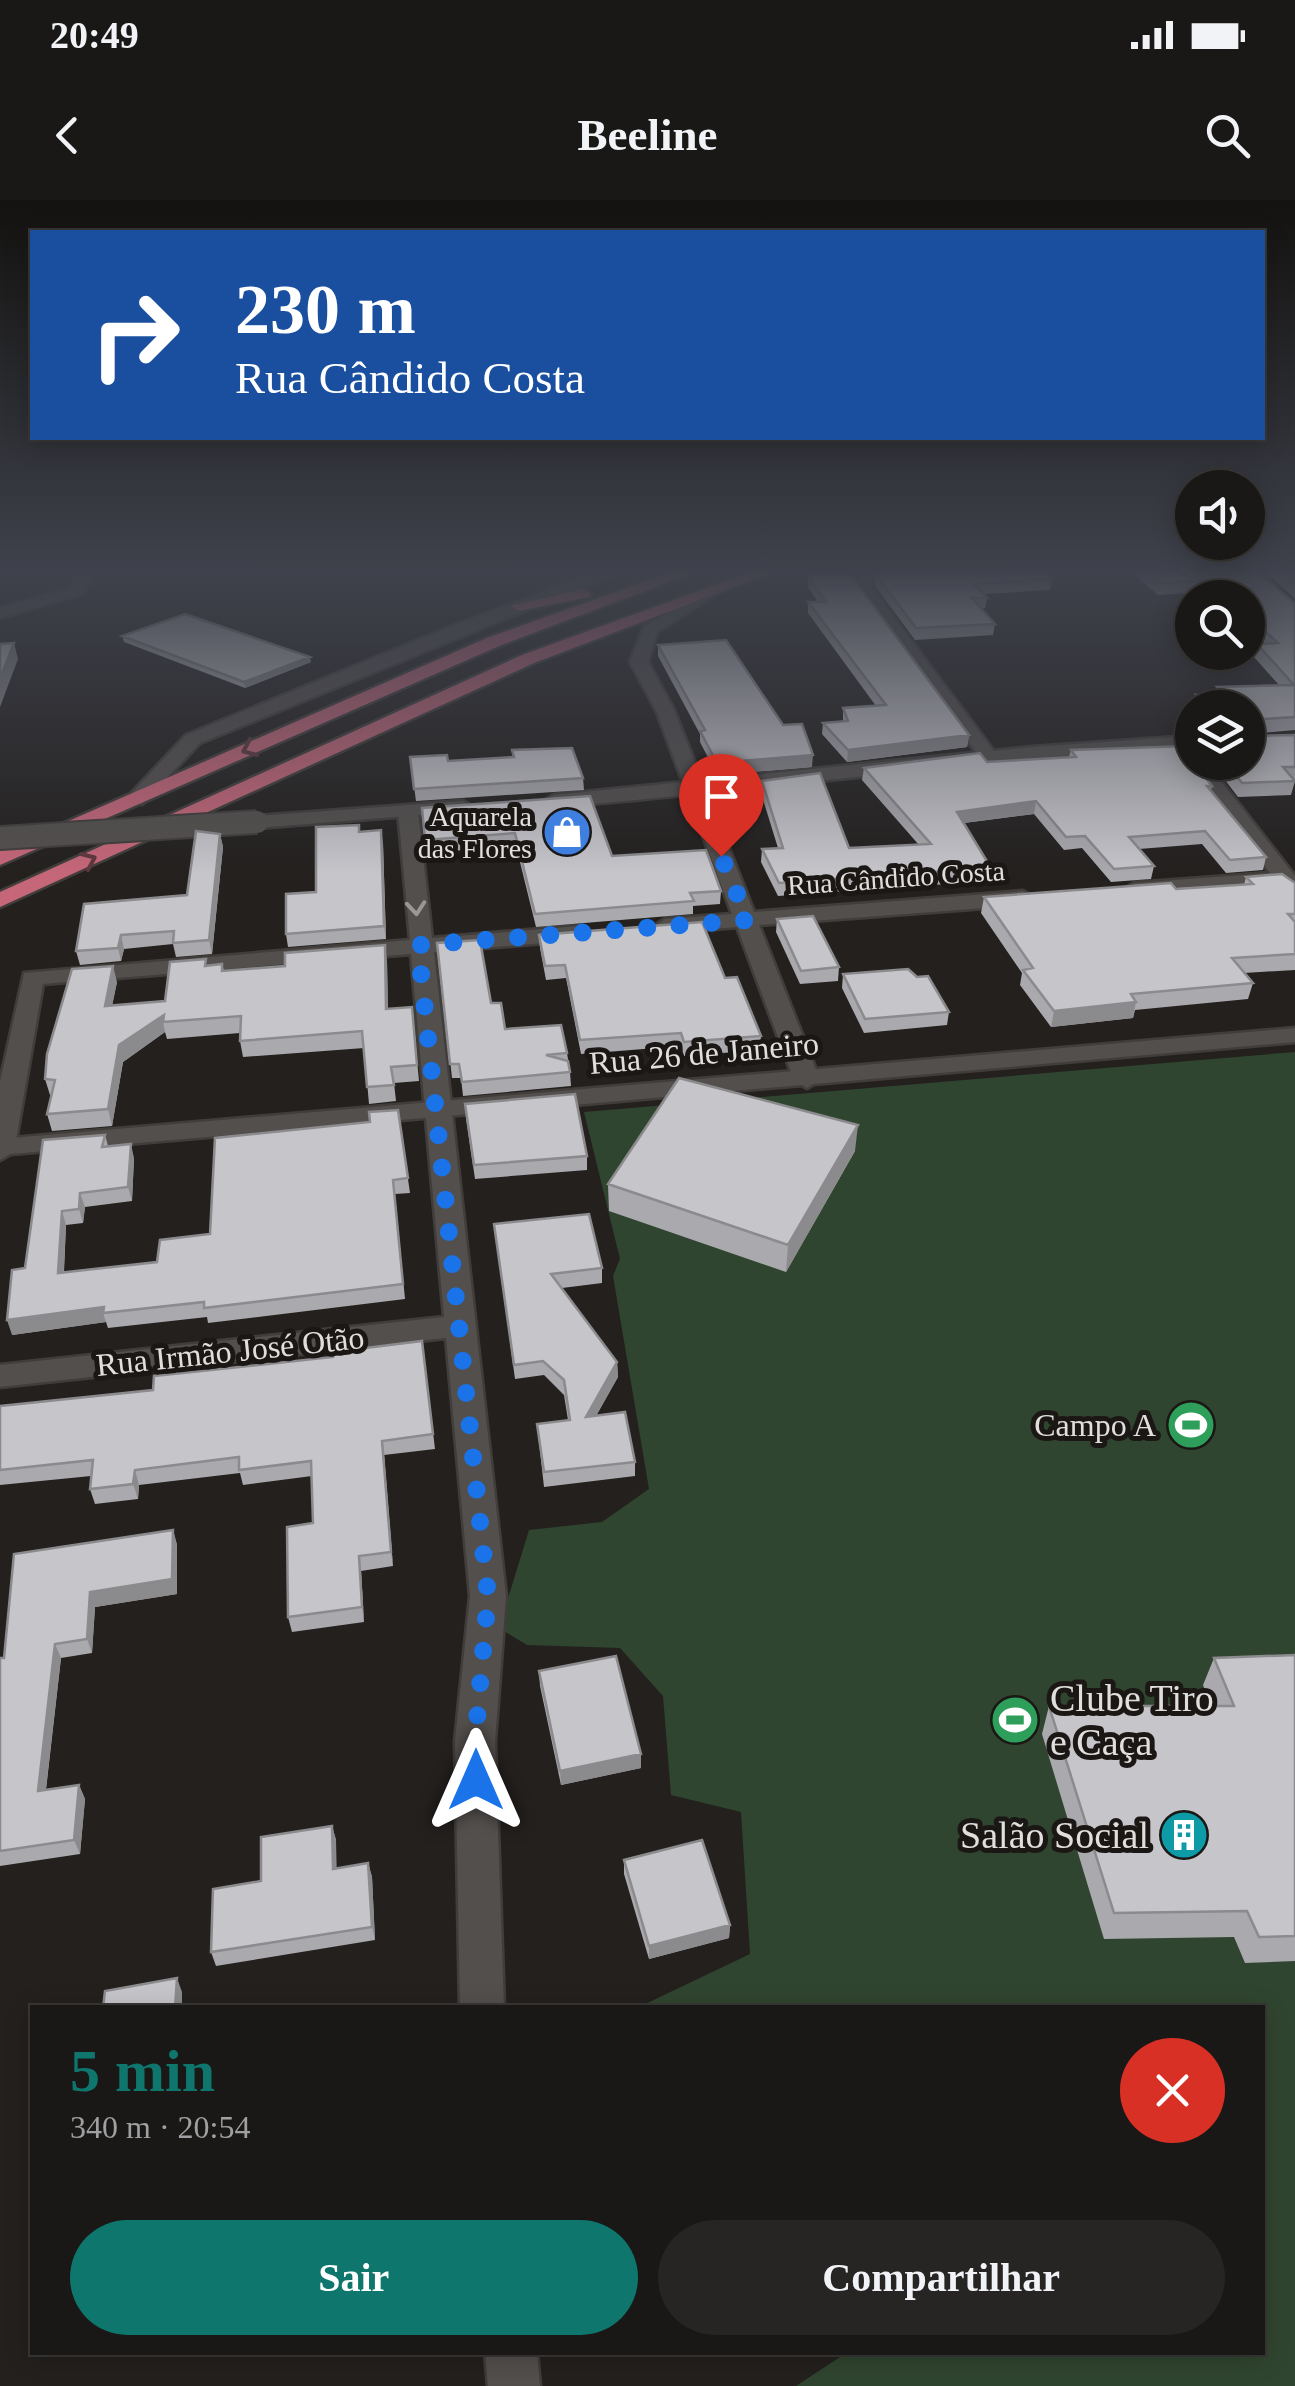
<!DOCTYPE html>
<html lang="pt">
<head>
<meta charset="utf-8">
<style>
	body { margin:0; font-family:Georgia,serif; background:#272523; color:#f1f3f6; height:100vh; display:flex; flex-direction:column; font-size:38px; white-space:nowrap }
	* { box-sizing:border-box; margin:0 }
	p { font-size:32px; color:#9fa0a1 }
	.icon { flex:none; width:55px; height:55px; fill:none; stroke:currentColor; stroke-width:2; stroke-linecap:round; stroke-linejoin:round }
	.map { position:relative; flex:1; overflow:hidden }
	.sheet { position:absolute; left:30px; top:1805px; width:1235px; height:350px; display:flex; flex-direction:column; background:#1a1816; border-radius:0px; box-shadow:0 5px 25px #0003,0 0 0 2px #383735 }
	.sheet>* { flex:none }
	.top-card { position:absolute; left:30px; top:30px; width:1235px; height:210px; border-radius:0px; box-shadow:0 5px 25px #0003,0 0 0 2px #383735; background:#1a4fa0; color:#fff; overflow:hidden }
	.controls { position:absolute; left:1175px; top:270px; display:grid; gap:20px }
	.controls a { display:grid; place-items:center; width:90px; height:90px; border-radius:50%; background:#1a1816; box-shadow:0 5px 25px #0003,0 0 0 2px #383735; font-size:50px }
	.pin { position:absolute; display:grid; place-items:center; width:85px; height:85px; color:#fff; margin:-102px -42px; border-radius:50% 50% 50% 0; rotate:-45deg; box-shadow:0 0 10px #0007 }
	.pin .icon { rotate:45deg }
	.me { position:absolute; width:110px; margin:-55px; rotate:0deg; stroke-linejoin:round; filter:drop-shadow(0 0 8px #0008) }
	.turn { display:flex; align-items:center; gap:35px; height:210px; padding:0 40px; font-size:45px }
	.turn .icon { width:130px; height:130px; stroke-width:2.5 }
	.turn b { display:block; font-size:70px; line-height:85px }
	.round { display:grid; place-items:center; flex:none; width:105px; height:105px; border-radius:52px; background:#272523 }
	.overview { display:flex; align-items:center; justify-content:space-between; height:170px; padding:0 40px }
	h1 { font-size:60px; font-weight:600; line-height:75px; color:#0f766e }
	.button { display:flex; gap:20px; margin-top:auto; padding:20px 40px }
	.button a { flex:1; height:115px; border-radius:60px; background:#0f766e; color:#fff; font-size:40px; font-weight:600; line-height:115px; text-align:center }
	.button a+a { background:#272523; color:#f1f3f6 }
	.status { display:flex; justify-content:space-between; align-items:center; height:70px; padding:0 50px; background:#1a1816; direction:ltr }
	.status svg { height:28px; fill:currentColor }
	header { display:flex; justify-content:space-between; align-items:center; height:130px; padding:0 40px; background:#1a1816; font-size:45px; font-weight:600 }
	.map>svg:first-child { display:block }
</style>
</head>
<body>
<div class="status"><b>20:49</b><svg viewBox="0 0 49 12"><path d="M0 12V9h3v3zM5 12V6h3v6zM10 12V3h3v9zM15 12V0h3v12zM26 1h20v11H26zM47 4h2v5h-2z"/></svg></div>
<header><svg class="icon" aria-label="back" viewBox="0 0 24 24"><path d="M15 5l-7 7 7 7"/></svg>Beeline<svg class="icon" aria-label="search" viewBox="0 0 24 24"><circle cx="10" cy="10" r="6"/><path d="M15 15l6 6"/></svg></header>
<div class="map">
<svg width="1295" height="2186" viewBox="0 0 1295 2186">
	<rect width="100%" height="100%" fill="#23201e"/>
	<path fill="#30452f" d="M1295 852V2186H796L846 2153 1262 2152V1808L639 1807 750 1754 741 1612 671 1595 663 1496 620 1448 527 1445 499 1428 529 1330 602 1322 649 1289 613 1076 620 1059 584 912Z"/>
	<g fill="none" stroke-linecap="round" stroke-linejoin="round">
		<g stroke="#403d3b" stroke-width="5">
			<path id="minor" d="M82 369H97L82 394 0 418V408L70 388Z
				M990 369 868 383 996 554 987 560 980 558 851 381 878 370Z
				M711 386 717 388V394L657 432 648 462 674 510 754 712 1023 691 1034 698 1023 705 759 725 820 880 807 888 794 880 737 727 665 733 654 726 665 719 732 714 656 510 630 462 644 427Z
				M1192 557V562H1206L1295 676V698L1279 685 1126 695 1123 690 1134 683 1270 673 1186 562Z
				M408 605 418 611 432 738 579 726 590 733 579 740 434 752 506 1396 495 1541 504 1808H460L455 1541 470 1396 446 1138 0 1187V1165L444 1117 411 754 43 784 14 952 0 960V882L24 773 410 740 398 611Z
				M485 2152H537L540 2186H488Z"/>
		</g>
		<g stroke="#403d3b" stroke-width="5">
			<path id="tertiary" d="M1295 828V842L0 955V939Z"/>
		</g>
		<g stroke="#403d3b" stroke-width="5">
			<path id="secondary" d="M605 369H627L200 543 142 604 125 600 186 535 457 424Z
				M1192 536V548C979 559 767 590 554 607L544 601 554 595 1032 547Z
				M463 601 473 607 470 611 257 628 247 622 257 616Z"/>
		</g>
		<g stroke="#403d3b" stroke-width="5">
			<path id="trunk" d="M680 369H703L499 446 0 665V651L487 438Z
				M759 369H781L534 463 0 707V692L522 455Z
				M583 389 591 394 589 397 519 411 511 406Z"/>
		</g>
		<use href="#minor" fill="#534f4d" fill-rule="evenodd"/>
		<use href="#tertiary" fill="#534f4d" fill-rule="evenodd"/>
		<use href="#secondary" fill="#534f4d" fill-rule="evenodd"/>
		<use href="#trunk" fill="#c66679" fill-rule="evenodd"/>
		<g stroke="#403d3b" stroke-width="26" stroke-linecap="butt">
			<path id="secondary-bridge" d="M0 638 257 622"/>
		</g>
		<use href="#secondary-bridge" stroke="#534f4d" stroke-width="22"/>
	</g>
	<path fill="#aaa9ae" d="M1128 369H1253L1295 403V530L1251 534 1252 536 1295 535V581L1291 595 1238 597 1211 562H1248V508H1193L1196 495H1215L1217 487 1279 485 1254 457 1257 444H1261L1248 431V398H1210L1204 392 1158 395Z
		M1263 369H1295V399Z
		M876 375 1052 379 1050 390 983 394 987 398 985 408 981 409 995 424 993 435 915 440 875 386Z
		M808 376 969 535 967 547 847 562 822 534 823 523 843 521V508L876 506 808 413V402H818L808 387Z
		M122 436 311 462 245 488 124 442Z
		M658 445 783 525 812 567 717 575 700 542V534L658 456Z
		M512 550 583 578 584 590 416 601 410 557 448 561 513 557Z
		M1071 550 1186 552 1212 586 1211 590 1266 657 1263 670 1226 673 1202 644 1139 649 1154 666 1151 679 1111 682 1082 648 1064 650 1034 614 964 623 991 668 989 681 778 696 761 662 762 649 778 648 761 593 762 581 849 648 919 645 862 580 864 568 1069 557Z
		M422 608 612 656 721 691 720 704 693 706V714L536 727 516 646 426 653Z
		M360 632 383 643 386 739 288 747 286 734Z
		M220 634 223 647 212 754 176 757 173 744 124 749 121 761 80 765 76 751 187 695Z
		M1246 677 1295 683V770L1244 773 1253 783 1248 799 1135 810 1133 818 1051 827 1020 785 1022 773 981 713 984 697 1244 685Z
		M777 719 839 767 838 781 800 784 776 732Z
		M539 735 725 778 761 836 760 850 684 856 681 846 581 854 566 778 546 780 540 748Z
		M437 743 491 803 505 829 567 853 570 872 571 886 463 896 461 878H452Z
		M387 761 388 809 412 807 419 881 394 883 396 901 369 904 364 848 243 857 240 841V833L167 839 165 832 123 862 112 926 52 931 47 914 51 896 50 895 45 879 117 782 112 805 165 801 207 765 222 764 224 771Z
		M843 774 949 812 947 825 864 833 842 788Z
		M398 910 410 993 395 994 405 1099 208 1123 207 1117 108 1128 106 1122 12 1135 25 1068 105 935 108 946 134 958 132 1001 85 1007 83 1023 66 1025 64 1072 157 1062 210 1034 370 922Z
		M466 918 587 956V970L475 979Z
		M855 951 786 1072 609 1011 608 984Z
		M494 1024 602 1068V1083L562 1088 617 1162 618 1177 596 1216 635 1262V1276L544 1287 537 1224 568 1220 564 1195 544 1175 515 1179Z
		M422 1141 435 1249 384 1255 393 1366 361 1371 364 1422 292 1432 288 1417 313 1323 312 1276 243 1285 240 1273 139 1285 138 1299 95 1304 90 1289 91 1276 0 1285V1206L153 1190Z
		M173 1330 177 1345V1394L95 1407 92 1453 61 1458 46 1590 79 1585 85 1599 80 1654 0 1666V1458H4Z
		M1295 1455V1761L1245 1763 1234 1737 1104 1739 1042 1534 1049 1506H1211L1203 1485 1214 1458Z
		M539 1471 641 1554V1568L561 1585 540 1486Z
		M332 1626 336 1640V1668L368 1663 372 1677 375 1740 216 1766 211 1752 261 1681Z
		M624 1660 730 1725 729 1738 649 1759 624 1674Z"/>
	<path fill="#8b8a8d" d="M14 443 18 459 0 507V478Z
		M310 457 311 462 245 488 244 482Z
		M969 535 967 547 847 562 848 550Z
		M813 555 812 567 717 575V563Z
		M1036 601 1034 614 956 624 957 612Z
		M381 630 383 643 386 739 384 726Z
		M220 634 223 647 212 754 209 740Z
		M121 735 124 749 121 761 118 748Z
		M385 745 387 761 388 825 386 809Z
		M113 766 117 782 109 822 105 806Z
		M1136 802 1133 818 1051 827 1054 811Z
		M164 815 163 822 165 832 123 862 112 926 108 909 119 845Z
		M858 925 855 951 786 1072 788 1045Z
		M131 944 134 958 132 1001 128 987Z
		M80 993 85 1007 83 1023 79 1009Z
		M62 1011 66 1025 63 1087 58 1073Z
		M104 1107 103 1113 106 1122 12 1135 7 1120Z
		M617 1162 618 1177 587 1232 586 1217Z
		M382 1241 384 1255 393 1366 391 1352Z
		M135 1270 139 1285 138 1299 133 1284Z
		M173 1330 177 1345V1394L95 1407 92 1453 87 1439 90 1392Z
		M359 1356 361 1371 364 1422 362 1407Z
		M55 1444 61 1458 44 1605 38 1591Z
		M641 1554V1568L561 1585 560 1571Z
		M79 1585 85 1599 80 1654 74 1640Z
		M332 1626 336 1640 337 1682 333 1669Z
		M368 1663 372 1677 375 1740 372 1727Z
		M730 1725 729 1738 649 1759V1746Z
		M177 1778 182 1792V1808H175Z"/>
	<path fill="#c6c5ca" stroke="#8b8a8d" stroke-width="2.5" d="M929 369H1041L1052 379 974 384 987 398H972L995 424 916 428 876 375Z
		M1145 369H1253L1295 403V517L1248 520 1252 536 1295 535V567H1283L1295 581 1242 583 1226 562H1248V508H1206L1196 495 1223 494 1217 487 1294 485 1257 444 1278 443 1248 416V398H1227L1207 380 1161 383Z
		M1279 369H1295V384Z
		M850 374 969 535 848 550 823 523 848 521 843 508 886 505 808 402H826L808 376Z
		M185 414 310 457 244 482 122 436Z
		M726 440 783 525 802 524 813 555 717 563 700 531 705 530 658 445Z
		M14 443 0 478V444Z
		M1187 546 1186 552 1212 586H1207L1266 657 1230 660 1205 631 1129 637 1154 666 1114 669 1085 636 1066 637 1036 601 957 612 991 668 779 683 762 649 783 648 762 581 820 573 849 648 931 644 864 568 980 553 987 562 1076 557 1071 550Z
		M572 548 583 578 414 589 410 557 447 555 448 561 514 557 512 550Z
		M590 596 612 656 706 650 721 691 690 693 694 701 535 714 515 633 425 640 422 608Z
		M359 625V632L381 630 384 726 286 734V694L316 692V627Z
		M196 631 220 634 209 740 173 743 174 731 121 735 118 748 76 751 84 704 187 695Z
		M1282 674 1295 683V714H1288L1295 722V754L1232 758 1253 783 1131 794 1136 802 1054 811 1023 770 1033 768 984 697 1171 683 1176 689 1253 684 1246 677Z
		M813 716 839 767 801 771 777 719Z
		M702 722 725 778 737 777 761 836 684 842 681 833 580 840 565 765 545 766 539 735Z
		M480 740 491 803H501L505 829 561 825 567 853 546 855 568 861 570 872 462 882 459 864H450L437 743Z
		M385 745 386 809 412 807 417 865 391 867 394 885 367 887 362 831 240 841 241 816 163 822 164 815 119 845 108 909 47 914 55 880 45 879 47 854 72 769 113 766 105 806 165 801 170 762 206 759 205 766 222 764V771L285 766V753Z
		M908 769 917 777 928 776 949 812 865 819 843 774Z
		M679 878 858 925 788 1045 608 984Z
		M575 894 587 956 474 965 465 904Z
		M398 910 408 978 393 980 403 1084 204 1108V1102L103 1113 104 1107 7 1120 12 1070 25 1068 43 940 105 935 102 947 131 944 128 987 80 993 79 1009 62 1011 58 1073 157 1062 160 1040 210 1034 215 938 370 922 369 912Z
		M589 1014 602 1068 551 1074 617 1162 586 1217 625 1212 635 1262 544 1272 537 1224 570 1220 564 1180 543 1161 514 1165 494 1024Z
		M422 1141 433 1234 382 1241 391 1352 359 1356 362 1407 288 1417 287 1327 313 1323 311 1261 239 1270V1257L135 1270 133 1284 90 1289 93 1260 0 1270V1206L153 1190 154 1176 333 1157V1152Z
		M173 1330 172 1379 90 1392 87 1439 55 1444 38 1591 79 1585 74 1640 0 1651V1458H4L14 1354Z
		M1295 1455V1736L1259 1737 1247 1711 1114 1713 1049 1506H1234L1214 1458Z
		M616 1456 641 1554 560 1571 539 1471Z
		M332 1626 333 1669 368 1663 372 1727 211 1752 213 1689 261 1681V1637Z
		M702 1640 730 1725 649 1746 624 1660Z
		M177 1778 175 1808H103L105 1791Z"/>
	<defs><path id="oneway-chevron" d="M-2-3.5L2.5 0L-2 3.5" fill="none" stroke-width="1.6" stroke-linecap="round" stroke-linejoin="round" transform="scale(2.5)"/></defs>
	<g stroke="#5f373d">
		<use href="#oneway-chevron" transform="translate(249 549) rotate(156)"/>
		<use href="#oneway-chevron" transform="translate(89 660) rotate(-24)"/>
	</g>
	<use stroke="#9a9795" href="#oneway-chevron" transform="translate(416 708) rotate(85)"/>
	<linearGradient id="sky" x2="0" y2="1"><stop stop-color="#131210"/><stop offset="0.55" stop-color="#3f424c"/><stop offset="1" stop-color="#3f424c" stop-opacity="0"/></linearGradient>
	<rect width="1295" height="675" fill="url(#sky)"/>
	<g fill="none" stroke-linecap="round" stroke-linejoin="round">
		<path stroke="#1a73e8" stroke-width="18" stroke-dasharray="0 32.4" d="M476 1580 475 1542 488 1396 418 745 748 720 721 656"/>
	</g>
	<defs>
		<g id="shop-disc" transform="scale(2.5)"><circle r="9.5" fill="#3f7fe0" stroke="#1a1715"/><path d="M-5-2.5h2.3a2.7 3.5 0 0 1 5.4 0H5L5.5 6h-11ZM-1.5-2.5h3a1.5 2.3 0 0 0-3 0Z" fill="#fff"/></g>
		<g id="stadium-disc" transform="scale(2.5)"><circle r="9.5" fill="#2e9e5b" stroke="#1a1715"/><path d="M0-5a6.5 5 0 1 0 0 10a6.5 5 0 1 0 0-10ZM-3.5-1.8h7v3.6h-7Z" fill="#fff"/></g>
		<g id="building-disc" transform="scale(2.5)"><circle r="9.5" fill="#0f9aa8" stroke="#1a1715"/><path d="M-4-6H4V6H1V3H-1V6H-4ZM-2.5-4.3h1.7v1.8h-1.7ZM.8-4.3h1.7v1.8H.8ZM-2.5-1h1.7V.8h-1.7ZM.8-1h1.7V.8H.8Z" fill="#fff"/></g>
	</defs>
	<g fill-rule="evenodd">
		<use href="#shop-disc" x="567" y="632"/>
		<use href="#stadium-disc" x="1191" y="1225"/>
		<use href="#stadium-disc" x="1015" y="1520"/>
		<use href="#building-disc" x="1184" y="1635"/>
	</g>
	<g text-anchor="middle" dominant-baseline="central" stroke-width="10" stroke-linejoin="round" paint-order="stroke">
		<g font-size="28" fill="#e1dfdd" stroke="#1a1715" text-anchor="end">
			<text x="532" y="616">Aquarela<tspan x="532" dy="32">das Flores</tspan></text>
		</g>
		<g font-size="28" fill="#e1dfdd" stroke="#1a1715">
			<text transform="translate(896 678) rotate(-4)">Rua Cândido Costa</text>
		</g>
		<g font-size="32" fill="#e1dfdd" stroke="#1a1715">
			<text transform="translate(704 853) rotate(-5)">Rua 26 de Janeiro</text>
			<text transform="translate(230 1151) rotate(-6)">Rua Irmão José Otão</text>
		</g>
		<g font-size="32" fill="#e1dfdd" stroke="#1a1715" text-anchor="end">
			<text x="1156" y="1225">Campo A</text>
		</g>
		<g font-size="38" fill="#e1dfdd" stroke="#1a1715" text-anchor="start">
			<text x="1050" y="1498">Clube Tiro<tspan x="1050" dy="44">e Caça</tspan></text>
			<text x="1149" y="1635" text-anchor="end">Salão Social</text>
		</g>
	</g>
</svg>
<div class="controls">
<a><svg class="icon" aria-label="sound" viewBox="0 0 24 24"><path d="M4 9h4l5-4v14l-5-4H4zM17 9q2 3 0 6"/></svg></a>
<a><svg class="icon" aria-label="search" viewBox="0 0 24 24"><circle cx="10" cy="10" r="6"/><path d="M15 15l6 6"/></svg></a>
<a><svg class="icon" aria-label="layers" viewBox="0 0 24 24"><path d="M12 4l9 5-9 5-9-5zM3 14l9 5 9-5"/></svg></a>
</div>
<div class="pin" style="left:721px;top:656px;background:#d93025"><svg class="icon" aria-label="arrive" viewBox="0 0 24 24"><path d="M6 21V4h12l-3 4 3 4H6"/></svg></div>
<svg class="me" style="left:476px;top:1580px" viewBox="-20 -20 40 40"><path d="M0-17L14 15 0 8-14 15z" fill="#1a73e8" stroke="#fff" stroke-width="4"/></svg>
<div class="top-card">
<div class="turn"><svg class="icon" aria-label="right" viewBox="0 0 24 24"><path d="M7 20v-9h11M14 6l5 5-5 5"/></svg><div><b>230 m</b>Rua Cândido Costa</div></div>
</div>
<section class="sheet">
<div class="overview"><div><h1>5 min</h1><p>340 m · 20:54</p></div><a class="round" style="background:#d93025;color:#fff"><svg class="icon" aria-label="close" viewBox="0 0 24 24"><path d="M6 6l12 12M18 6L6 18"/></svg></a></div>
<div class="button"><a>Sair</a><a>Compartilhar</a></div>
</section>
</div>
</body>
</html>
